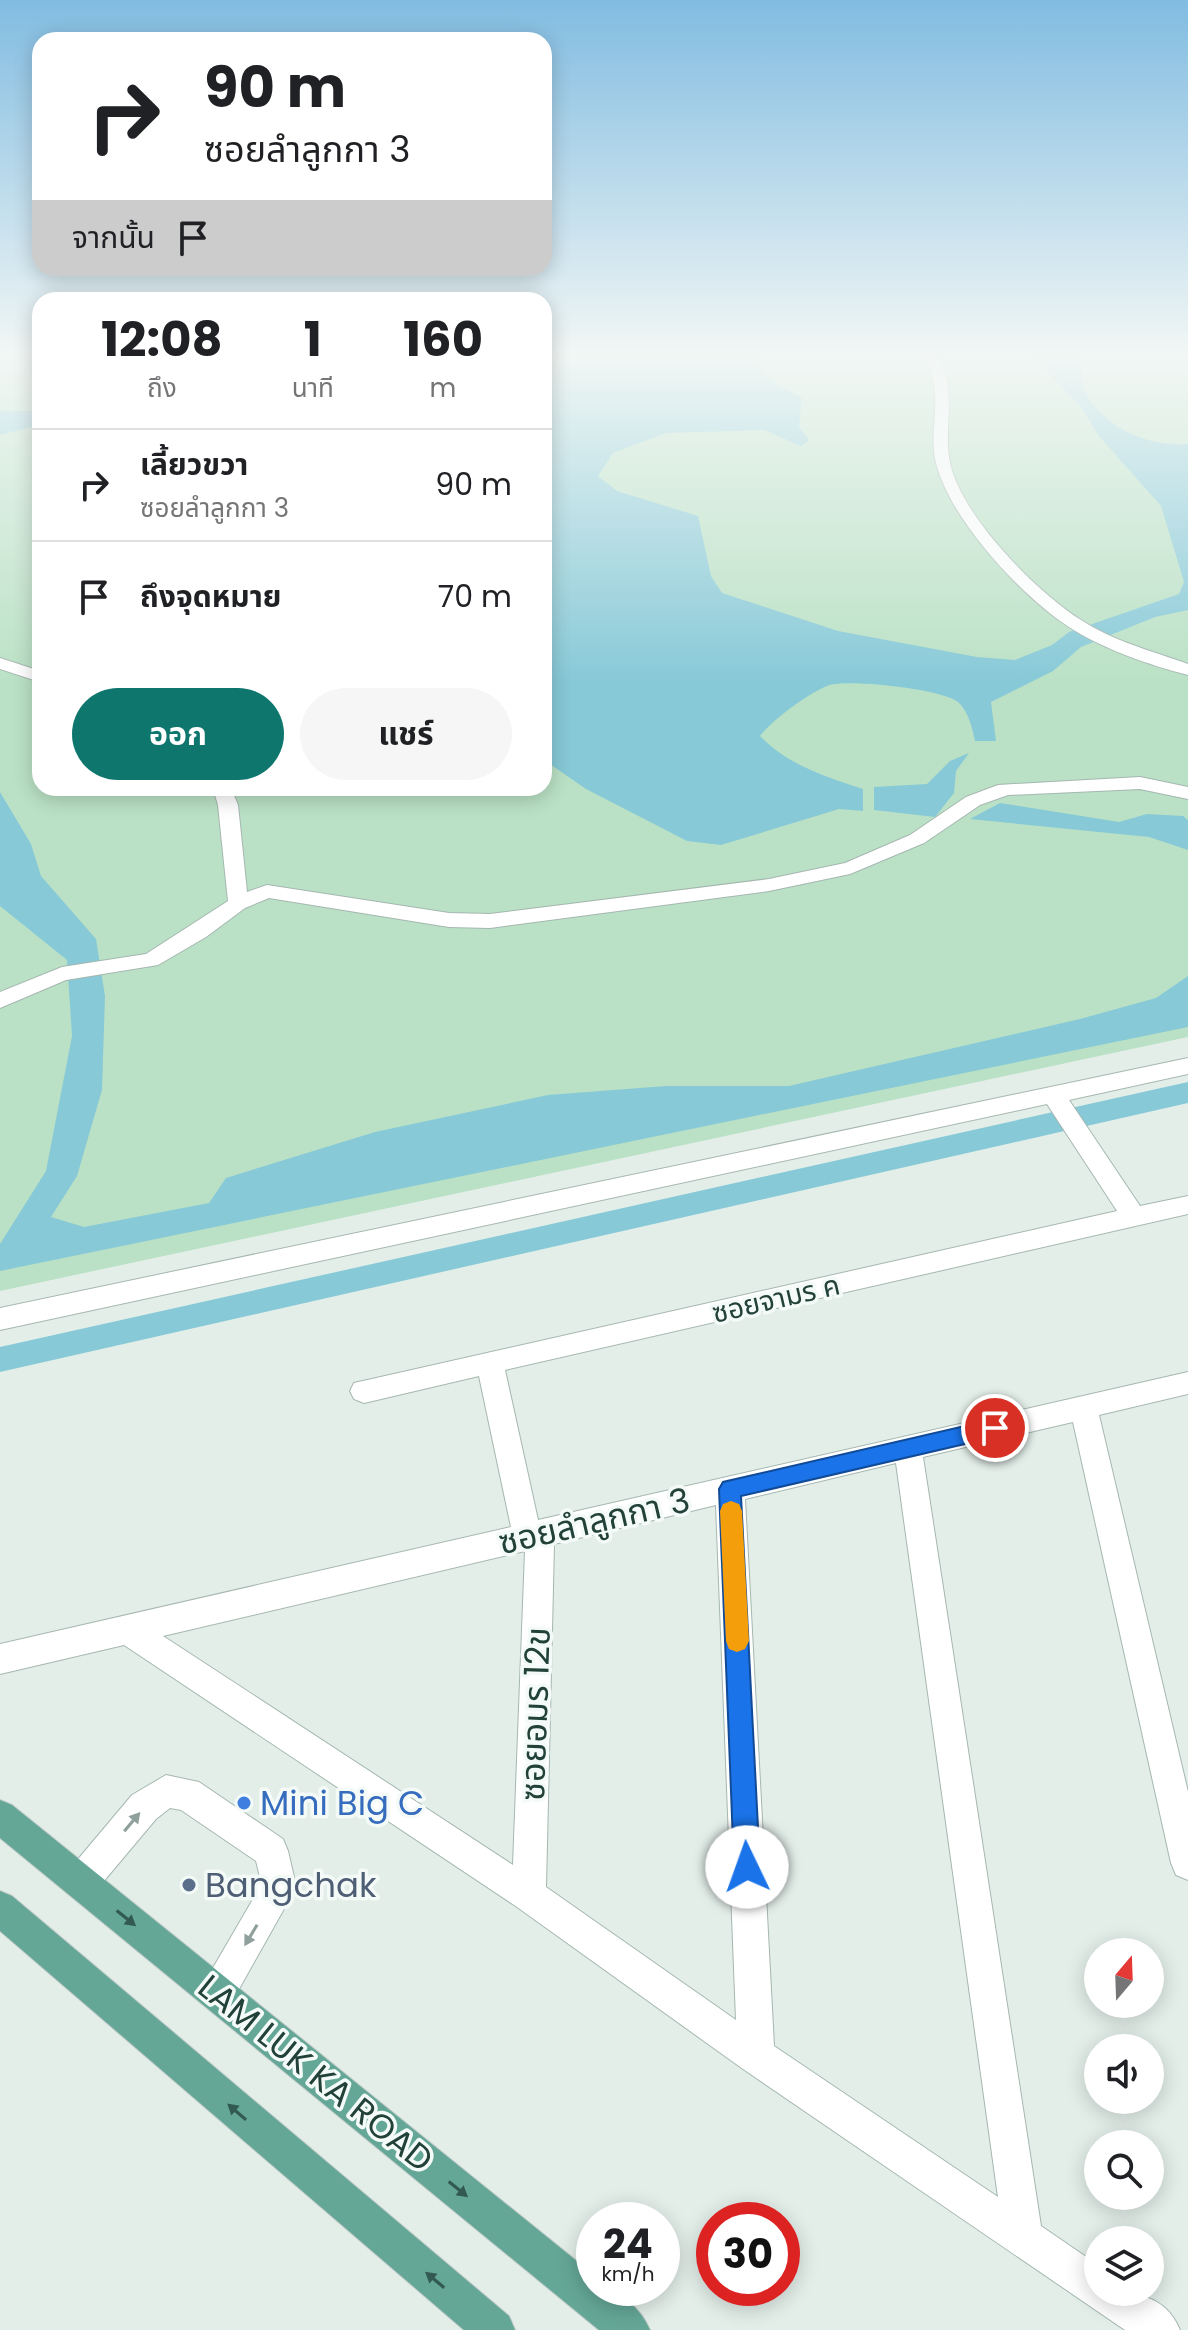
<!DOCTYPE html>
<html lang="th">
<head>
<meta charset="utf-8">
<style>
	body { margin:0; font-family:Poppins,"Noto Sans Thai",sans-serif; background:#f6f6f6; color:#202124; height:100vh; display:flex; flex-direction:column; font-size:30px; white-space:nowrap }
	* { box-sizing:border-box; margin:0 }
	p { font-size:26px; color:#757577 }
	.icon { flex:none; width:44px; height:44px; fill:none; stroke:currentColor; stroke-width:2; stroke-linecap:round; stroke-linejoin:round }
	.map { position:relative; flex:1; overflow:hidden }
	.drawer { position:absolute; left:32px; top:292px; width:520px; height:504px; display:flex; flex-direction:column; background:#fff; border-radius:24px; box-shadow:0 4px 20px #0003 }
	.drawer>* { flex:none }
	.top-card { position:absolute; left:32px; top:32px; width:520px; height:244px; border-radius:24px; box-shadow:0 4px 20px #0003; background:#fff; color:#202124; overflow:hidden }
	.needle { width:52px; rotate:19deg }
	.fabs { position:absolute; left:1084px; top:1938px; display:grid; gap:16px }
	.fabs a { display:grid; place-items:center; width:80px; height:80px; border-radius:50%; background:#fff; box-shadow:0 4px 20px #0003; font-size:40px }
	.speed { position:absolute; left:576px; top:2202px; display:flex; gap:16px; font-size:40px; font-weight:700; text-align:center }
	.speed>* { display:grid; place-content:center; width:104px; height:104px; border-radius:50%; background:#fff; box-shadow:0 4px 20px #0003; line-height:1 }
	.speed small { font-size:20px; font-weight:400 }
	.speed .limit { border:12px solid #d22; background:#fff; color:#111 }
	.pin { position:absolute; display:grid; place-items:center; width:68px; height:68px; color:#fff; margin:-34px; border:4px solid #fff; border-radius:50%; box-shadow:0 2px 8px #0007 }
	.me { position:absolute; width:88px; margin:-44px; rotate:357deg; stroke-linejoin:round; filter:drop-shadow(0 0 6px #0008) }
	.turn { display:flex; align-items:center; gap:28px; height:168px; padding:0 40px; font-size:36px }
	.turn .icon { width:104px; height:104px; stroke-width:2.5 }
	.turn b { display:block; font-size:56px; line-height:68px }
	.then { display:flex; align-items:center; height:76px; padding:0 40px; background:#0003; gap:16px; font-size:30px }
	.eta { display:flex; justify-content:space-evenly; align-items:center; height:136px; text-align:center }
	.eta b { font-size:48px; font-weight:700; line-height:56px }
	.primary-button { display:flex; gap:16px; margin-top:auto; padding:16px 40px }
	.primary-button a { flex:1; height:92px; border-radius:48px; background:#0f766e; color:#fff; font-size:32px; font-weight:700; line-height:92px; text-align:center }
	.primary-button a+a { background:#f6f6f6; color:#202124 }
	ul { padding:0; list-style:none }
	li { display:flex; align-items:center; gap:24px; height:112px; padding:0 40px; border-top:2px solid #e0e0e0 }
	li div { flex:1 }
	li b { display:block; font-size:30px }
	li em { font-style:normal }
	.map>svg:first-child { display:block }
</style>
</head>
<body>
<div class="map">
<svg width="1188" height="2330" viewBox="0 0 1188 2330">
	<rect width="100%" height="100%" fill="#e3eee9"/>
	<path fill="#bae1c5" d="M40 356V788H544V356H1188V1037L0 1291V357Z"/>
	<path fill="#87c9d7" d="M544 356 752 358 771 381 802 398 799 427 809 440 801 446 764 430 666 433 613 453 598 476 617 491 698 516 711 576 722 593 838 631 977 657 1015 660 1052 645 1069 632 1179 594 1184 582 1161 506 1099 436 1081 407 1036 360 1038 356H1080C1081 368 1081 384 1086 394 1105 428 1151 448 1188 444V610L1155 617 1081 647 1053 671 991 702 996 741H975C972 728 969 712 958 702 942 689 850 679 830 685 811 691 771 721 760 736 786 764 826 777 863 789V811L839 809 721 845 687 841 586 789 544 760Z
		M0 411H30L40 415V425L0 435Z
		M969 753 956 771 954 793 935 817 874 810V787L927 784 950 761Z
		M0 792 31 844 41 876 96 939 105 996 102 1090 77 1176 51 1217 84 1227 209 1203 226 1178 375 1132 548 1095 666 1086H789L1080 1019 1156 998 1188 976V1027L0 1271V1244L46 1171 72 1036 67 960 0 906Z
		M1000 803 1119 822 1147 814 1183 816 1188 820V850L1149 837 970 819Z
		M1188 1082V1103L0 1372V1347Z"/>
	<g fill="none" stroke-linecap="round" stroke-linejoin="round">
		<g stroke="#a5b7b1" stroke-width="2">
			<path id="minor" d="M923 356H936C958 388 944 422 949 457 956 511 1036 592 1081 620 1113 641 1152 651 1188 664V675C1149 665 1103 649 1069 627 1021 596 950 519 936 463 927 426 947 391 923 356Z
				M0 658 40 671V682L0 669Z
				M1140 777 1188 787V799L1140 789 1008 795 980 805 924 843 850 874 769 891 490 928 449 927 269 898 245 908 206 937 158 965 66 980 0 1008V992L62 967 146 954 228 901 218 805 213 788H231L238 805 247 892 267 885 449 913 490 914 769 879 845 863 910 835 966 797 998 785Z
				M1188 1058V1074L1069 1100 1140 1206 1188 1196V1214L505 1370 538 1520 1188 1372V1394L1099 1415 1188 1792V1880L1176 1875 1171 1863 1073 1422 923 1457 1041 2226 1098 2265V2292C1132 2292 1165 2293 1180 2330H1125L743 2069 517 1907 124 1645 0 1674V1644L511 1527 479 1376 364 1403 354 1399 350 1391 354 1383 1117 1211 1047 1104 0 1330V1308ZM896 1463 998 2197 774 2046 745 1499ZM716 1505 736 2020 546 1887 554 1544ZM525 1551 513 1865 163 1636Z
				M166 1775 199 1782 283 1839 288 1851 294 1877 289 1900 230 2005 217 2010 204 2005 199 1992 256 1894 260 1877 256 1861 181 1810 170 1808 156 1819 93 1894 81 1899 69 1894 64 1882 69 1870 132 1795Z"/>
		</g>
		<g stroke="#c1cac8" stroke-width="2">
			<path id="major" d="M0 1800 12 1805 594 2275V2288C618 2288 641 2308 650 2330H599L0 1838Z
				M0 1891 12 1896 509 2316 515 2330H464L0 1931Z"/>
		</g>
		<use href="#minor" fill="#fff" fill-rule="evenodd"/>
		<use href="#major" fill="#64a797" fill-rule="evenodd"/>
	</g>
	<defs><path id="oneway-solid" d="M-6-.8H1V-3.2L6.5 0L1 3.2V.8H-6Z" transform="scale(2)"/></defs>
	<g fill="#90a09c">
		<use href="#oneway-solid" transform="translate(132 1822) rotate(-50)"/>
		<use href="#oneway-solid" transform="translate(251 1935) rotate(121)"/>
	</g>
	<g fill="#325a50">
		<use href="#oneway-solid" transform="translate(126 1918) rotate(39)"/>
		<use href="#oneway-solid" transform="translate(237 2112) rotate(-139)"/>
		<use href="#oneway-solid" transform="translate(458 2189) rotate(39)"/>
		<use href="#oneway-solid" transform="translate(435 2280) rotate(-140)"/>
	</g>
	<linearGradient id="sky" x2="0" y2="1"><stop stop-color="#81bce1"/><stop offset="0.52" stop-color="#f2f7f5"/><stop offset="1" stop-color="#f2f7f5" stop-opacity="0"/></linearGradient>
	<rect width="1188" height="683" fill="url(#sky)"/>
	<path fill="#1a73e8" stroke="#114b97" stroke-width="2" d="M995 1419 1003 1421 1006 1428 1003 1434 995 1437 741 1496 760 1867 756 1876 747 1880 738 1876 734 1867 719 1489 723 1482Z"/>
	<path fill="#f59e0b" d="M731 1501 739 1504 742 1511 749 1641 745 1649 737 1652 729 1649 726 1641 720 1511 723 1504Z"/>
	<circle fill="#3f7fe0" stroke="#f4faf7" stroke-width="3" cx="244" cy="1803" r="8"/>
	<circle fill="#5c6f8a" stroke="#f4faf7" stroke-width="3" cx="189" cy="1885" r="8"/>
	<g text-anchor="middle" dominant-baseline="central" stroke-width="7" stroke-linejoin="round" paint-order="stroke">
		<g font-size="28" fill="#214139" stroke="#f4faf7">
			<text transform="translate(776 1299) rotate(-13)">ซอยจามร ค</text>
		</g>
		<g font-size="34" fill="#214139" stroke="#f4faf7">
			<text transform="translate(594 1521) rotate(-13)">ซอยลำลูกกา 3</text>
			<text transform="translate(535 1714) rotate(-88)">ซอยอมร 12ข</text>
			<text transform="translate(316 2073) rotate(39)">LAM LUK KA ROAD</text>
		</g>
		<g font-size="34" fill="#366cbe" stroke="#f4faf7" text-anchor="start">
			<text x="260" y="1803">Mini Big C</text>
		</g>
		<g font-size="34" fill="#4e5e75" stroke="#f4faf7" text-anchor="start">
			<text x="205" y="1885">Bangchak</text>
		</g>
	</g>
</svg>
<div class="fabs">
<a><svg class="needle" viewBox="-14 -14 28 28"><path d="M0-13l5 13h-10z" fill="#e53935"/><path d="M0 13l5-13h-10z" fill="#757577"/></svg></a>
<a><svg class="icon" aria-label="sound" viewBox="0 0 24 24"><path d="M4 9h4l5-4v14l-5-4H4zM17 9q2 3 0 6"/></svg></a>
<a><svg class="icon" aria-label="search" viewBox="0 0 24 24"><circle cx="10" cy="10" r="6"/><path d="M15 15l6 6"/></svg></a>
<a><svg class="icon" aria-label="layers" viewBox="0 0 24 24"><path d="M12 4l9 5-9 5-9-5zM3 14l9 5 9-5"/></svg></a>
</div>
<div class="speed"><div>24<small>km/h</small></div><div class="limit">30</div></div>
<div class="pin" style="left:995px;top:1428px;background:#d93025"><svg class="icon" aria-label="arrive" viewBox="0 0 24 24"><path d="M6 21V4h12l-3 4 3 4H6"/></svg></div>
<svg class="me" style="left:747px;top:1867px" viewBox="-20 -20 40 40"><circle r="19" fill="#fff"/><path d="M0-13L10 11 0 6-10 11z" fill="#1a73e8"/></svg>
<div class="top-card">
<div class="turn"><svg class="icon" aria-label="right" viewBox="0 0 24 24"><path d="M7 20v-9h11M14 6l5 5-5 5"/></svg><div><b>90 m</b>ซอยลำลูกกา 3</div></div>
<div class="then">จากนั้น<svg class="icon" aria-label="arrive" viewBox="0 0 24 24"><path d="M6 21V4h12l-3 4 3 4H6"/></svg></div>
</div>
<section class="drawer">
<div class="eta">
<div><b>12:08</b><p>ถึง</p></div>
<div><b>1</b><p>นาที</p></div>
<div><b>160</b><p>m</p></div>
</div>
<ul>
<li><svg class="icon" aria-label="right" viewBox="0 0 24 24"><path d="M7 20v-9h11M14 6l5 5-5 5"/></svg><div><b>เลี้ยวขวา</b><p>ซอยลำลูกกา 3</p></div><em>90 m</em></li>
<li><svg class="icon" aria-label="arrive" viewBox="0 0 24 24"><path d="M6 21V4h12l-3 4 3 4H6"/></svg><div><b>ถึงจุดหมาย</b></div><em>70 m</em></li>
</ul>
<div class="primary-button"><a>ออก</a><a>แชร์</a></div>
</section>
</div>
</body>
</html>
